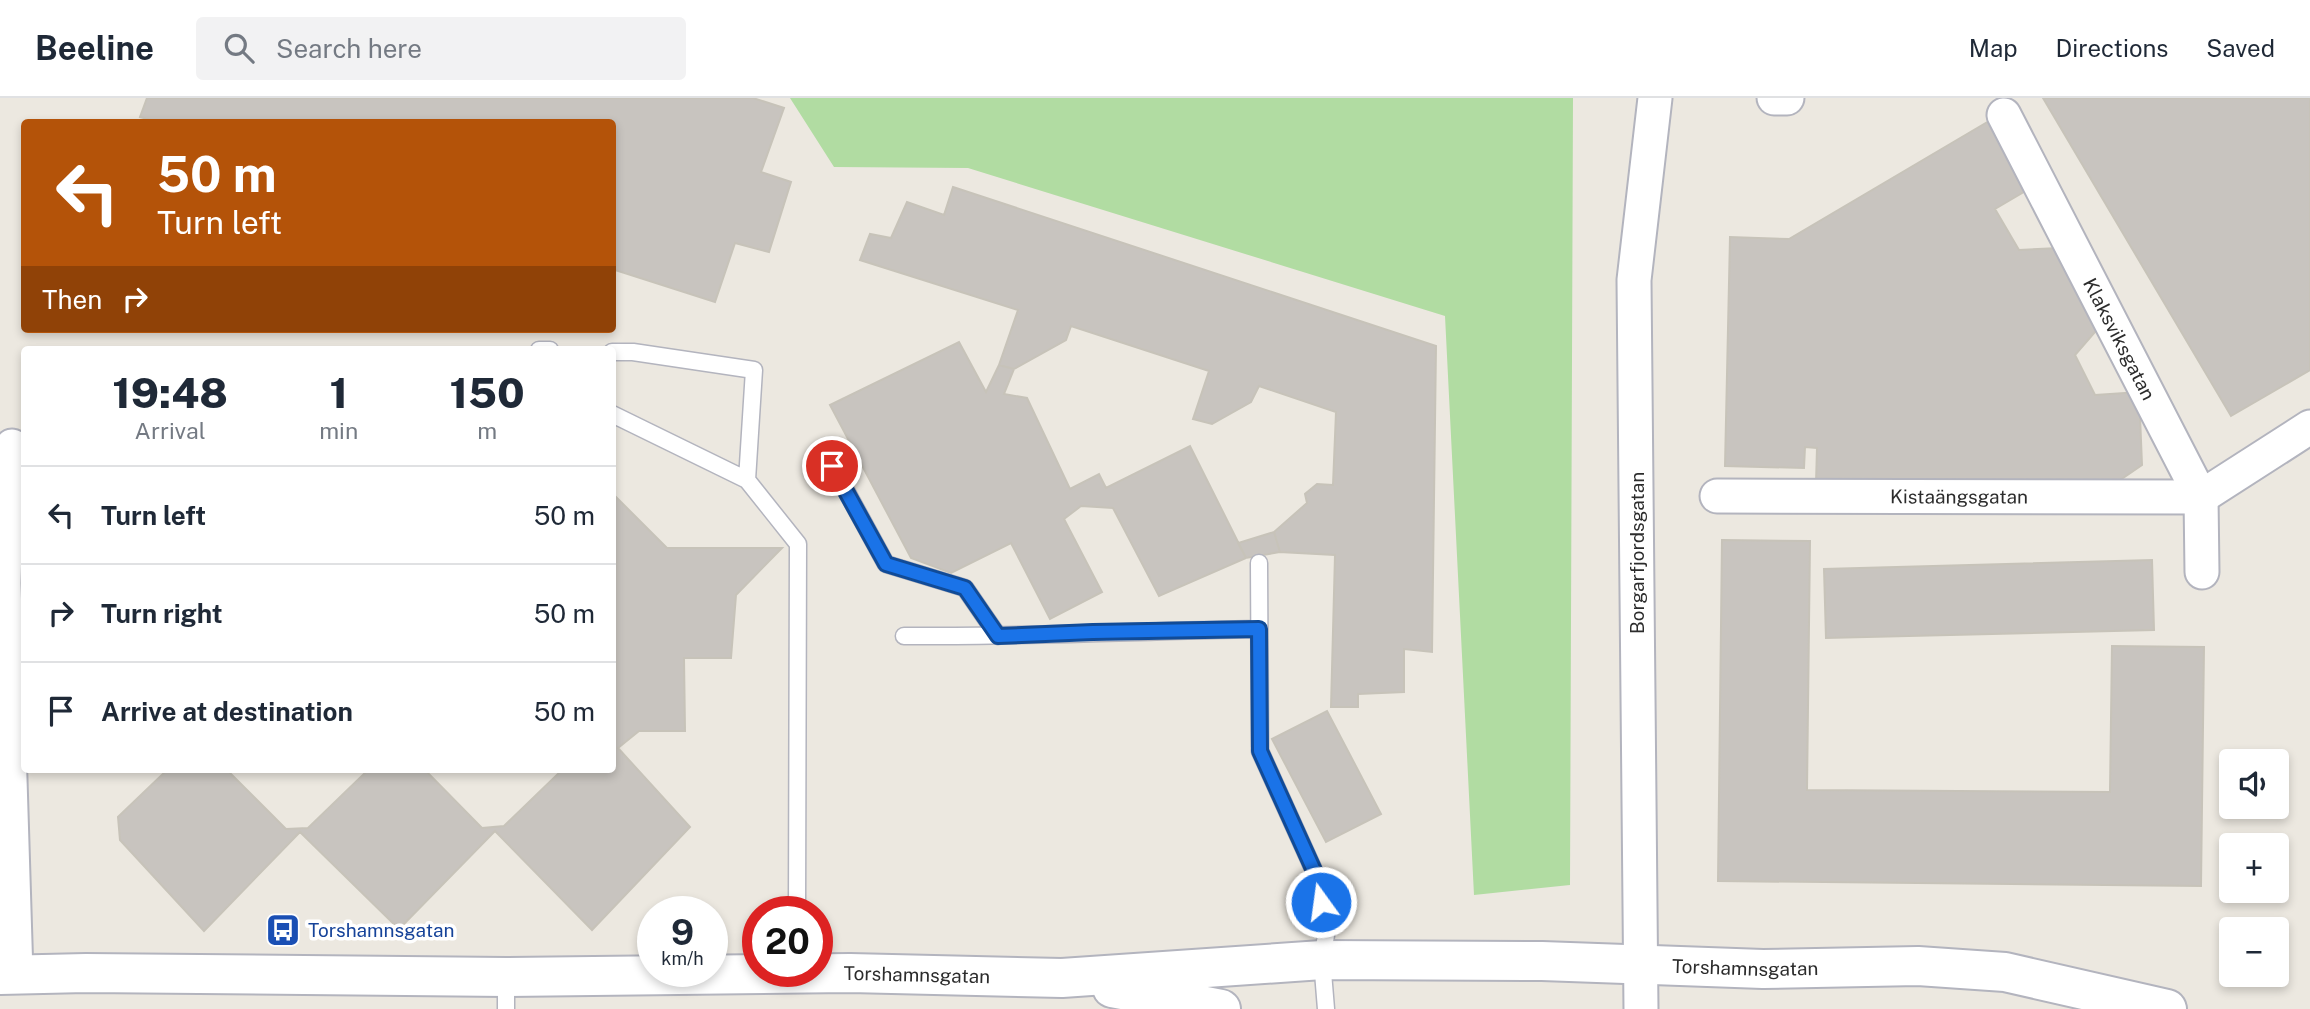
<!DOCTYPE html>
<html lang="en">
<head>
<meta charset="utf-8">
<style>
	body { margin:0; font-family:"Public Sans",sans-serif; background:#f2f2f3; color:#1f2937; height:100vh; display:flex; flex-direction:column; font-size:26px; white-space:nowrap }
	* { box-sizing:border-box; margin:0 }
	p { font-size:23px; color:#747a83 }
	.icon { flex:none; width:38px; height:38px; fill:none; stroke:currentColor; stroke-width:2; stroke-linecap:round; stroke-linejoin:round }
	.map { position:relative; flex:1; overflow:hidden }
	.sheet { position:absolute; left:21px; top:248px; width:595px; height:427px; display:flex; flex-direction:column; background:#fff; border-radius:7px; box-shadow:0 4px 10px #0003 }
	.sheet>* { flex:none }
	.guide { position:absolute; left:21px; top:21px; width:595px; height:214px; border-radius:7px; box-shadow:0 4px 10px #0003; background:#b45309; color:#fff; overflow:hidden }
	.buttons { position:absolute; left:2219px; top:651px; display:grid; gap:14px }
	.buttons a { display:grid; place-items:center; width:70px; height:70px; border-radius:7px; background:#fff; box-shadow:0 4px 10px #0003; font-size:35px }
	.speed { position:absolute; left:637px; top:798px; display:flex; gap:14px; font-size:35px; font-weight:700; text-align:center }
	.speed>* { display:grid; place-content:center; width:91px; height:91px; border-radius:50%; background:#fff; box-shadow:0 4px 10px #0003; line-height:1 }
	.speed small { font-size:18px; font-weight:400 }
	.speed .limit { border:10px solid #d22; background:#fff; color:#111 }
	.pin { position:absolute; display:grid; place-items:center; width:60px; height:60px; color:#fff; margin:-30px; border:4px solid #fff; border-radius:50%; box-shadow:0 2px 7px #0007 }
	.me { position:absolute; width:77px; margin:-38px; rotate:346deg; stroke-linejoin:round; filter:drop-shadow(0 0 5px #0008) }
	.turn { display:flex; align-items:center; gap:24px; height:147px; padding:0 21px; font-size:32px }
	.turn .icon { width:91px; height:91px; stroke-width:2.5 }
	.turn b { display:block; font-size:49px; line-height:60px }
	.then { display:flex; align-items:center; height:66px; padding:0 21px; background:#0003; gap:14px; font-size:26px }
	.eta { display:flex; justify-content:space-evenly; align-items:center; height:119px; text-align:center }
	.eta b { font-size:42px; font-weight:800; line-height:49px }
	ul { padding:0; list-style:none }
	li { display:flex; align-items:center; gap:21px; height:98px; padding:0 21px; border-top:2px solid #e0e1e3 }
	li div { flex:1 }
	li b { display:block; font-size:26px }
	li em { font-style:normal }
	header { display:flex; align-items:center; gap:42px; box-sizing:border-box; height:98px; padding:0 35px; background:#fff; border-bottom:2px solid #e0e1e3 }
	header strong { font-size:33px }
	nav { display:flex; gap:38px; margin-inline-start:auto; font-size:24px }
	.search { width:490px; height:63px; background:#f2f2f3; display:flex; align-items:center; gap:18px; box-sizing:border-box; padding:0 24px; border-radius:7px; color:#747a83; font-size:26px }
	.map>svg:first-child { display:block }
</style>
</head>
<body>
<header>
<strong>Beeline</strong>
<div class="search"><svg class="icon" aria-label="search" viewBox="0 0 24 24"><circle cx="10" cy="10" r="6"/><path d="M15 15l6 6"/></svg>Search here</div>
<nav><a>Map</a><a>Directions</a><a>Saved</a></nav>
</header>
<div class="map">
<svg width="2310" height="911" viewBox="0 0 2310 911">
	<rect width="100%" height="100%" fill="#ece8e0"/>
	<path fill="#b1dca2" d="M790 0H1573L1570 787 1474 797 1445 218 968 70 834 69Z"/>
	<path fill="#c8c4bf" stroke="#c7c3b9" stroke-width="2" d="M147 0H753L784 10 761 74 791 84 769 154 735 145 715 204 612 171V24H158L140 19Z
		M2043 0H2310V272L2231 318Z
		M1989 23 2029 91 1995 111 2019 152 2059 150 2102 226 2075 257 2095 297 2139 294 2142 367 2107 391 1816 385 1817 350 1805 349 1804 370 1725 368 1730 139 1789 141Z
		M953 89 1436 248 1432 554 1404 551V594L1358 596V609H1331L1335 457 1280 454 1274 434 1307 405 1305 396 1317 386 1333 387 1336 314 1259 288 1251 304 1212 326 1193 321 1209 273 1071 228 1066 242 1014 271 999 267 1018 212 860 162 870 136 891 140 907 104 944 117Z
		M959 244 986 294 999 267 1014 271 1004 296 1027 300 1070 391 1099 376 1106 390 1190 348 1246 460 1159 498 1113 410 1081 408 1064 421 1102 494 1050 521 1011 445 951 475 911 460 830 307Z
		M612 395 667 450H782L736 497 731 560H684L685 633H639L618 650 690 729 592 832 495 733 399 831 300 734 204 833 120 742 118 719 167 672H227L286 731 308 730 368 672H425L482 730 504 728 562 672H612Z
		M1274 434 1280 454 1246 460 1238 445Z
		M1722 442 1810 443 1807 692 2110 694 2112 548 2204 549 2201 788 1718 783Z
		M2152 462 2154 532 1826 540 1824 471Z
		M1327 613 1381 716 1326 744 1272 641Z"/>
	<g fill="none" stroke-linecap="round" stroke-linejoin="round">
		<g stroke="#b3b4be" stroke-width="19">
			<path id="service" d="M539 252H550
				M612 254H633L754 272 747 382
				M612 316 747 382 798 446 797 814
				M832 367 886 466 965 490 998 538
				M1259 465 1260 653 1316 777 1327 831 1322 862 1326 911
				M904 538C1022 539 1140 533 1259 531
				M506 911V879"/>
		</g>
		<g stroke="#b3b4be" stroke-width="37">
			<g id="minor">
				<path d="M1774 0H1787"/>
				<path id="s1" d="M2004 17 2201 399 2202 474"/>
				<path d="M12 348 7 383 4 485 16 877"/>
				<path id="s2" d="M1717 398 2201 399"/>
				<path d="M2201 399 2310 329"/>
				<path d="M1641 911 1634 182 1655 0"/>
			</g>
		</g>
		<g stroke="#b3b4be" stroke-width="42">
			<g id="tertiary">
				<path id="s3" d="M0 877 86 875 506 879 850 875 1062 880 1322 862 1542 863 1763 871 1918 868 2005 874 2167 911"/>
				<path d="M1112 890 1221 911"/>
			</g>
		</g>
		<use href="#service" stroke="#fff" stroke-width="16"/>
		<use href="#minor" stroke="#fff" stroke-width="33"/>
		<use href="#tertiary" stroke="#fff" stroke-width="38"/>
	</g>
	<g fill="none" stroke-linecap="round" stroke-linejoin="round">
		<g stroke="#114b97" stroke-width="18">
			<path id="route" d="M832 368 886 466 965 490 998 538 1093 534 1259 531 1260 653 1316 777 1321 804"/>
		</g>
		<use href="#route" stroke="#1a73e8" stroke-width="12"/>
	</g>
	<defs>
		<g id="bus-square" transform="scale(1.75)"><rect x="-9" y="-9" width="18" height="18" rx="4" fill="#1a4fb4" stroke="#fff"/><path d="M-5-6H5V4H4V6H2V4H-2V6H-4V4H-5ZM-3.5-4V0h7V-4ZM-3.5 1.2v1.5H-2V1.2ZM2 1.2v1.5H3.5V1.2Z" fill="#fff"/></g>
	</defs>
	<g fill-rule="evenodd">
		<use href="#bus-square" x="283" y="832"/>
	</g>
	<g text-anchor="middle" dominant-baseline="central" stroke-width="7" stroke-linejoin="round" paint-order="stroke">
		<g font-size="19" fill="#2c2c2c" stroke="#fff">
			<text stroke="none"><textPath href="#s1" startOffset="252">Klaksviksgatan</textPath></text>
			<text stroke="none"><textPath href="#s2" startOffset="242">Kistaängsgatan</textPath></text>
			<text transform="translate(1637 455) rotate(-90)">Borgarfjordsgatan</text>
			<text stroke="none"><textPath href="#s3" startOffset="1746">Torshamnsgatan</textPath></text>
			<text stroke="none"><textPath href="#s3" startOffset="917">Torshamnsgatan</textPath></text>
		</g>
		<g font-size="19" fill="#164399" stroke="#fff" text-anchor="start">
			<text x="308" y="832">Torshamnsgatan</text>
		</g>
	</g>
</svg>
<div class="buttons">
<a><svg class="icon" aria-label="sound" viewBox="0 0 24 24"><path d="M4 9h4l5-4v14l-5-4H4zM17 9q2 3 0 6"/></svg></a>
<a>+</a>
<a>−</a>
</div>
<div class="speed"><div>9<small>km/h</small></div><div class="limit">20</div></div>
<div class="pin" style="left:832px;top:368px;background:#d93025"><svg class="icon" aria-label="arrive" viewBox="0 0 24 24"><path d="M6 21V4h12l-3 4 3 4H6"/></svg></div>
<svg class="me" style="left:1321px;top:804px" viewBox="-20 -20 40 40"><circle r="17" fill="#1a73e8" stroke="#fff" stroke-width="3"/><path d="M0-11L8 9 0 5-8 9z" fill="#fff"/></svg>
<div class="guide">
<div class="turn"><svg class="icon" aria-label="left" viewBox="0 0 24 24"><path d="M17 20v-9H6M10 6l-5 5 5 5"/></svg><div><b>50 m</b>Turn left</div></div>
<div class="then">Then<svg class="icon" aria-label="right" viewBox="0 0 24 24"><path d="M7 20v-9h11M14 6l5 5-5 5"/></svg></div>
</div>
<section class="sheet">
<div class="eta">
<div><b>19:48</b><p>Arrival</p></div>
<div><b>1</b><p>min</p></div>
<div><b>150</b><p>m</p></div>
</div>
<ul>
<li><svg class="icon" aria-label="left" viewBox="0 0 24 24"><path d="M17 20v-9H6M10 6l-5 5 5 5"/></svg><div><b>Turn left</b></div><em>50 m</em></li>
<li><svg class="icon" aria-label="right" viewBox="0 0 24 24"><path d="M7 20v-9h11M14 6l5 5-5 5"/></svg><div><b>Turn right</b></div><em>50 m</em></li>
<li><svg class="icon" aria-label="arrive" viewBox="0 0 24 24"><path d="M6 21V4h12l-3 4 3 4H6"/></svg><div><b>Arrive at destination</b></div><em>50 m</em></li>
</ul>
</section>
</div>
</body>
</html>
